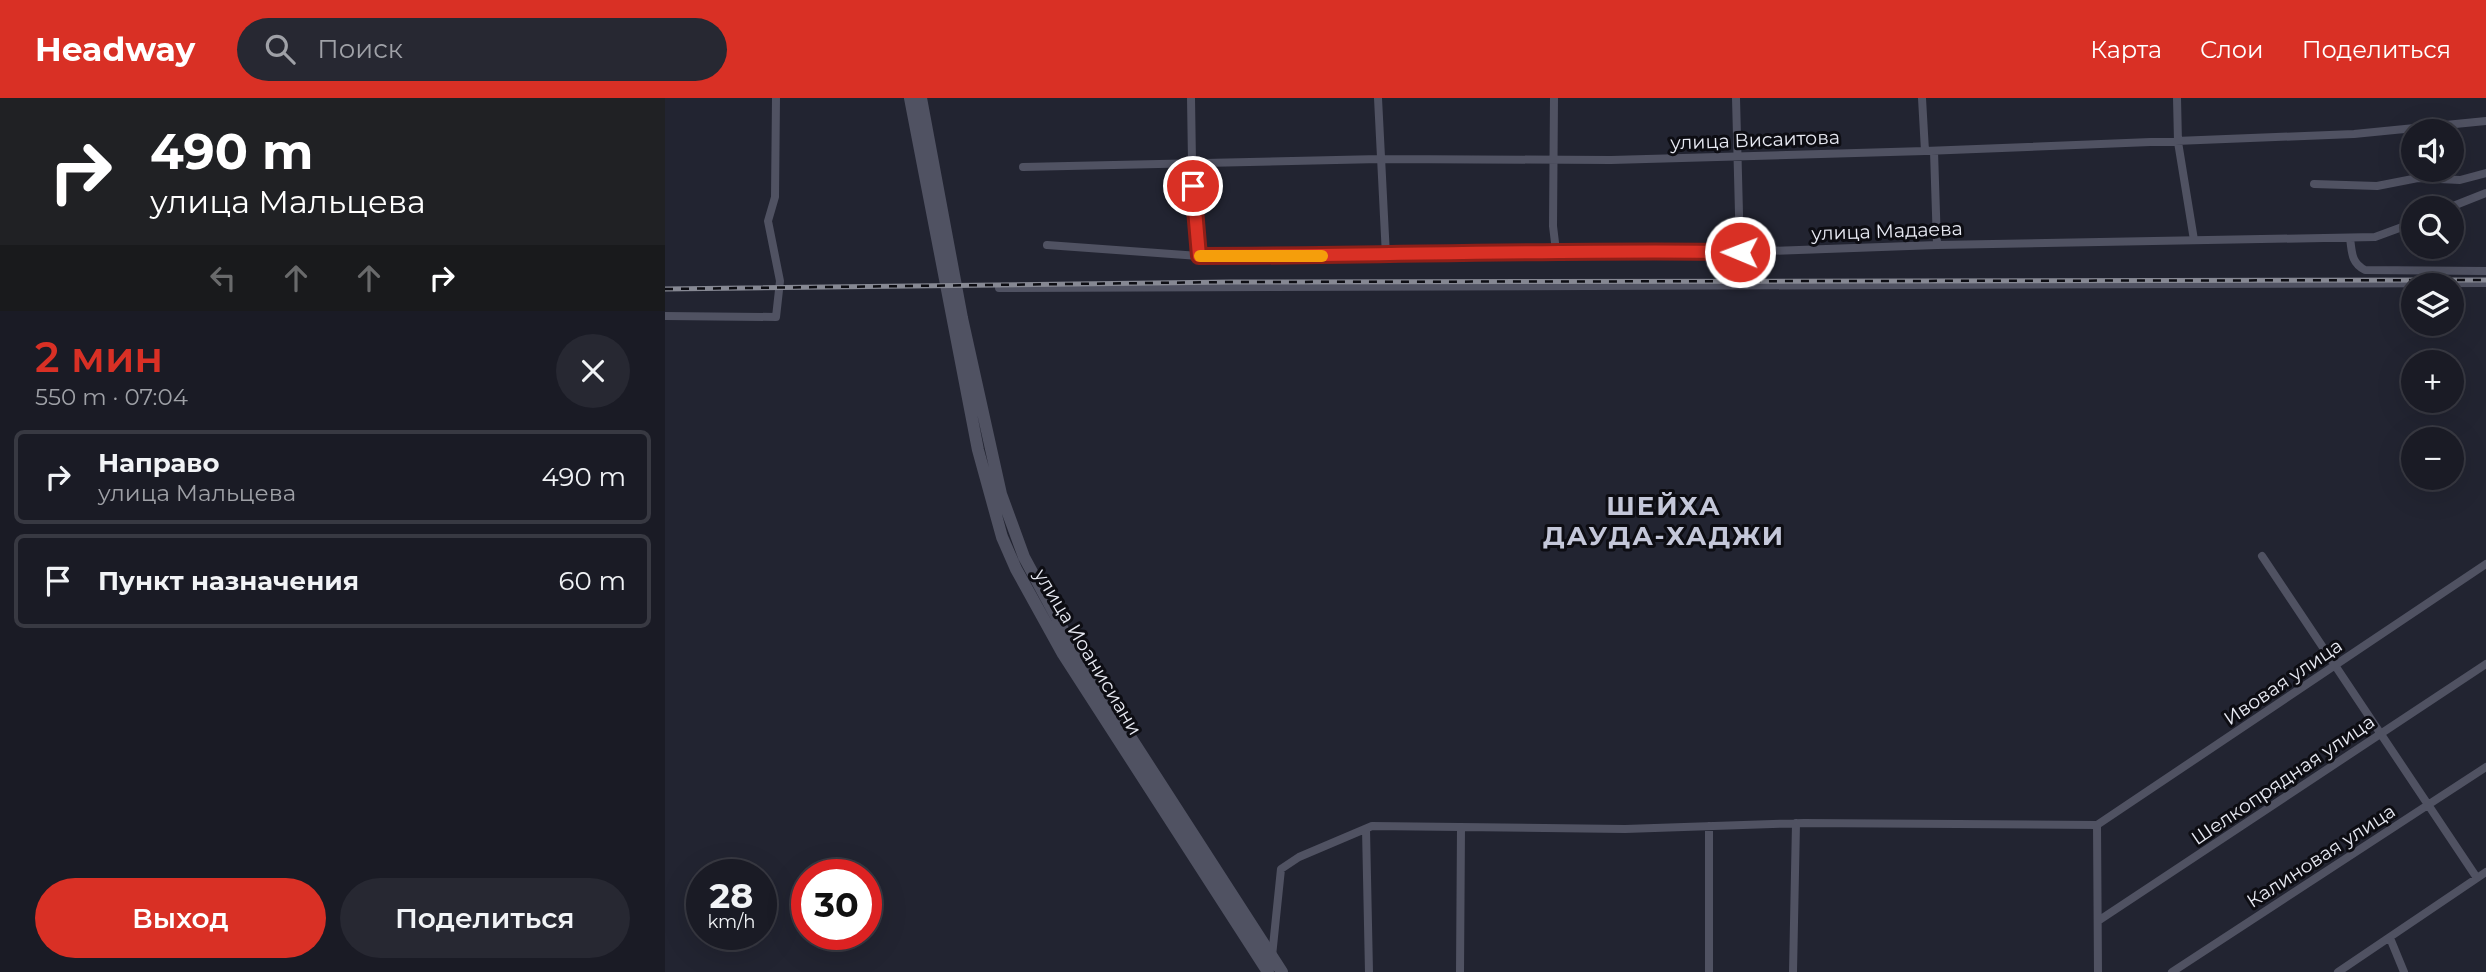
<!DOCTYPE html>
<html lang="ru">
<head>
<meta charset="utf-8">
<style>
	body { margin:0; font-family:Montserrat,sans-serif; background:#272832; color:#f1f3f6; height:100vh; display:flex; flex-direction:column; font-size:26px; white-space:nowrap }
	* { box-sizing:border-box; margin:0 }
	p { font-size:23px; color:#9fa1a7 }
	.icon { flex:none; width:38px; height:38px; fill:none; stroke:currentColor; stroke-width:2; stroke-linecap:round; stroke-linejoin:round }
	.map { position:relative; flex:1; overflow:hidden }
	.panel { display:flex; flex-direction:column; background:#1a1b25; width:665px }
	.panel>* { flex:none }
	.guide { background:#202124; color:#fff; overflow:hidden }
	.controls { position:absolute; left:1736px; top:21px; display:grid; gap:14px }
	.controls a { display:grid; place-items:center; width:63px; height:63px; border-radius:50%; background:#1a1b25; box-shadow:0 7px 28px #0002,0 0 0 2px #383942; font-size:35px }
	.speed { position:absolute; left:21px; top:761px; display:flex; gap:14px; font-size:35px; font-weight:700; text-align:center }
	.speed>* { display:grid; place-content:center; width:91px; height:91px; border-radius:50%; background:#1a1b25; box-shadow:0 7px 28px #0002,0 0 0 2px #383942; line-height:1 }
	.speed small { font-size:18px; font-weight:400 }
	.speed .limit { border:10px solid #d22; background:#fff; color:#111 }
	.pin { position:absolute; display:grid; place-items:center; width:60px; height:60px; color:#fff; margin:-30px; border:4px solid #fff; border-radius:50%; box-shadow:0 2px 7px #0007 }
	.me { position:absolute; width:77px; margin:-38px; rotate:271deg; stroke-linejoin:round; filter:drop-shadow(0 0 5px #0008) }
	.turn { display:flex; align-items:center; gap:24px; height:147px; padding:0 35px; font-size:32px }
	.turn .icon { width:91px; height:91px; stroke-width:2.5 }
	.turn b { display:block; font-size:49px; line-height:60px }
	.lanes { display:flex; align-items:center; height:66px; padding:0 35px; background:#0003; justify-content:center; gap:35px; direction:ltr }
	.lanes .off { opacity:.35 }
	.round { display:grid; place-items:center; flex:none; width:74px; height:74px; border-radius:37px; background:#272832 }
	.head { display:flex; align-items:center; justify-content:space-between; height:119px; padding:0 35px }
	h1 { font-size:42px; font-weight:600; line-height:52px; color:#d93025 }
	.button { display:flex; gap:14px; margin-top:auto; padding:14px 35px }
	.button a { flex:1; height:80px; border-radius:42px; background:#d93025; color:#fff; font-size:28px; font-weight:600; line-height:80px; text-align:center }
	.button a+a { background:#272832; color:#f1f3f6 }
	ul { padding:0; list-style:none }
	li { display:flex; align-items:center; gap:21px; height:94px; margin:0 14px 10px; padding:0 21px; border:4px solid #383942; border-radius:10px }
	li div { flex:1 }
	li b { display:block; font-size:26px }
	li em { font-style:normal }
	header { display:flex; align-items:center; gap:42px; box-sizing:border-box; height:98px; padding:0 35px; background:#d93025; color:#fff }
	header strong { font-size:33px }
	nav { display:flex; gap:38px; margin-inline-start:auto; font-size:24px }
	.search { width:490px; height:63px; background:#272832; display:flex; align-items:center; gap:18px; box-sizing:border-box; padding:0 24px; border-radius:38px; color:#9fa1a7; font-size:26px }
	main { display:flex; flex:1; min-height:0 }
	.map>svg:first-child { display:block }
</style>
</head>
<body>
<header>
<strong>Headway</strong>
<div class="search"><svg class="icon" aria-label="search" viewBox="0 0 24 24"><circle cx="10" cy="10" r="6"/><path d="M15 15l6 6"/></svg>Поиск</div>
<nav><a>Карта</a><a>Слои</a><a>Поделиться</a></nav>
</header>
<main>
<section class="panel">
<div class="guide">
<div class="turn"><svg class="icon" aria-label="right" viewBox="0 0 24 24"><path d="M7 20v-9h11M14 6l5 5-5 5"/></svg><div><b>490 m</b>улица Мальцева</div></div>
<div class="lanes"><svg class="icon off" aria-label="left" viewBox="0 0 24 24"><path d="M17 20v-9H6M10 6l-5 5 5 5"/></svg><svg class="icon off" aria-label="ahead" viewBox="0 0 24 24"><path d="M12 20V5M6 11l6-6 6 6"/></svg><svg class="icon off" aria-label="ahead" viewBox="0 0 24 24"><path d="M12 20V5M6 11l6-6 6 6"/></svg><svg class="icon" aria-label="right" viewBox="0 0 24 24"><path d="M7 20v-9h11M14 6l5 5-5 5"/></svg></div>
</div>
<div class="head"><div><h1>2 мин</h1><p>550 m · 07:04</p></div><a class="round"><svg class="icon" aria-label="close" viewBox="0 0 24 24"><path d="M6 6l12 12M18 6L6 18"/></svg></a></div>
<ul>
<li><svg class="icon" aria-label="right" viewBox="0 0 24 24"><path d="M7 20v-9h11M14 6l5 5-5 5"/></svg><div><b>Направо</b><p>улица Мальцева</p></div><em>490 m</em></li>
<li><svg class="icon" aria-label="arrive" viewBox="0 0 24 24"><path d="M6 21V4h12l-3 4 3 4H6"/></svg><div><b>Пункт назначения</b></div><em>60 m</em></li>
</ul>
<div class="button"><a>Выход</a><a>Поделиться</a></div>
</section>
<div class="map">
<svg width="1821" height="874" viewBox="0 0 1821 874">
	<rect width="100%" height="100%" fill="#222431"/>
	<g fill="none" stroke-linecap="round" stroke-linejoin="round">
		<path stroke="#505262" stroke-width="8" d="M526 0 527 64 534 158
			M713 0 721 158
			M889 0 888 128 891 153
			M1071 0 1075 154
			M1257 0 1260 53
			M1512 0 1513 44 1529 142
			M1269 53 1272 147
			M358 69 715 61 946 62 1260 53 1689 36 1821 23
			M1649 86 1712 88 1753 80 1795 82 1821 75
			M1783 110 1821 95
			M1685 140C1687 154 1686 165 1700 172L1821 173
			M382 147 534 158H721L891 153 1075 154 1272 147 1710 139 1748 125
			M334 190 1821 185
			M0 218 111 219 115 183 103 123 110 99 111 0
			M1597 458 1812 780
			M1432 727 1821 466
			M1432 727 1433 874
			M1044 728V874
			M701 731 704 874
			M1433 823 1821 566
			M1725 840 1739 874
			M607 858 616 771 634 759 707 728 960 731 1139 725 1432 727
			M795 874 796 730
			M1128 874 1131 725
			M1507 874 1821 669
			M1673 874 1821 774"/>
		<path stroke="#505262" stroke-width="12" d="M245 0 313 352 337 439 351 471 398 556 603 874
			M256 0 297 220 336 396 359 459 408 550 617 874"/>
		<g stroke="#868893" stroke-width="5">
			<path id="rail" d="M0 191 566 184 1821 182"/>
		</g>
		<use href="#rail" stroke="#0d0d13" stroke-width="2.5" stroke-dasharray="8" stroke-linecap="butt"/>
	</g>
	<g fill="none" stroke-linecap="round" stroke-linejoin="round">
		<g stroke="#8d1f18" stroke-width="18">
			<path id="route" d="M528 88 534 158C715 158 895 151 1075 154"/>
		</g>
		<use href="#route" stroke="#d93025" stroke-width="12"/>
		<path stroke="#f59e0b" stroke-width="12" d="M535 158H657"/>
	</g>
	<g text-anchor="middle" dominant-baseline="central" stroke-width="6" stroke-linejoin="round" paint-order="stroke">
		<g font-size="19" fill="#e8eaf3" stroke="#0d0d13">
			<text transform="translate(1090 42) rotate(-2)">улица Висаитова</text>
			<text transform="translate(1222 133) rotate(-2)">улица Мадаева</text>
			<text transform="translate(423 554) rotate(59)">улица Иоанисиани</text>
			<text transform="translate(1618 584) rotate(-34)">Ивовая улица</text>
			<text transform="translate(1618 682) rotate(-34)">Шелкопрядная улица</text>
			<text transform="translate(1656 758) rotate(-33)">Калиновая улица</text>
		</g>
		<g font-size="26" font-weight="bold" letter-spacing="2" fill="#c4c7d9" stroke="#0d0d13">
			<text x="999" y="408">ШЕЙХА<tspan x="999" dy="30">ДАУДА-ХАДЖИ</tspan></text>
		</g>
	</g>
</svg>
<div class="controls">
<a><svg class="icon" aria-label="sound" viewBox="0 0 24 24"><path d="M4 9h4l5-4v14l-5-4H4zM17 9q2 3 0 6"/></svg></a>
<a><svg class="icon" aria-label="search" viewBox="0 0 24 24"><circle cx="10" cy="10" r="6"/><path d="M15 15l6 6"/></svg></a>
<a><svg class="icon" aria-label="layers" viewBox="0 0 24 24"><path d="M12 4l9 5-9 5-9-5zM3 14l9 5 9-5"/></svg></a>
<a>+</a>
<a>−</a>
</div>
<div class="speed"><div>28<small>km/h</small></div><div class="limit">30</div></div>
<div class="pin" style="left:528px;top:88px;background:#d93025"><svg class="icon" aria-label="arrive" viewBox="0 0 24 24"><path d="M6 21V4h12l-3 4 3 4H6"/></svg></div>
<svg class="me" style="left:1075px;top:154px" viewBox="-20 -20 40 40"><circle r="17" fill="#d93025" stroke="#fff" stroke-width="3"/><path d="M0-11L8 9 0 5-8 9z" fill="#fff"/></svg>
</div>
</main>
</body>
</html>
